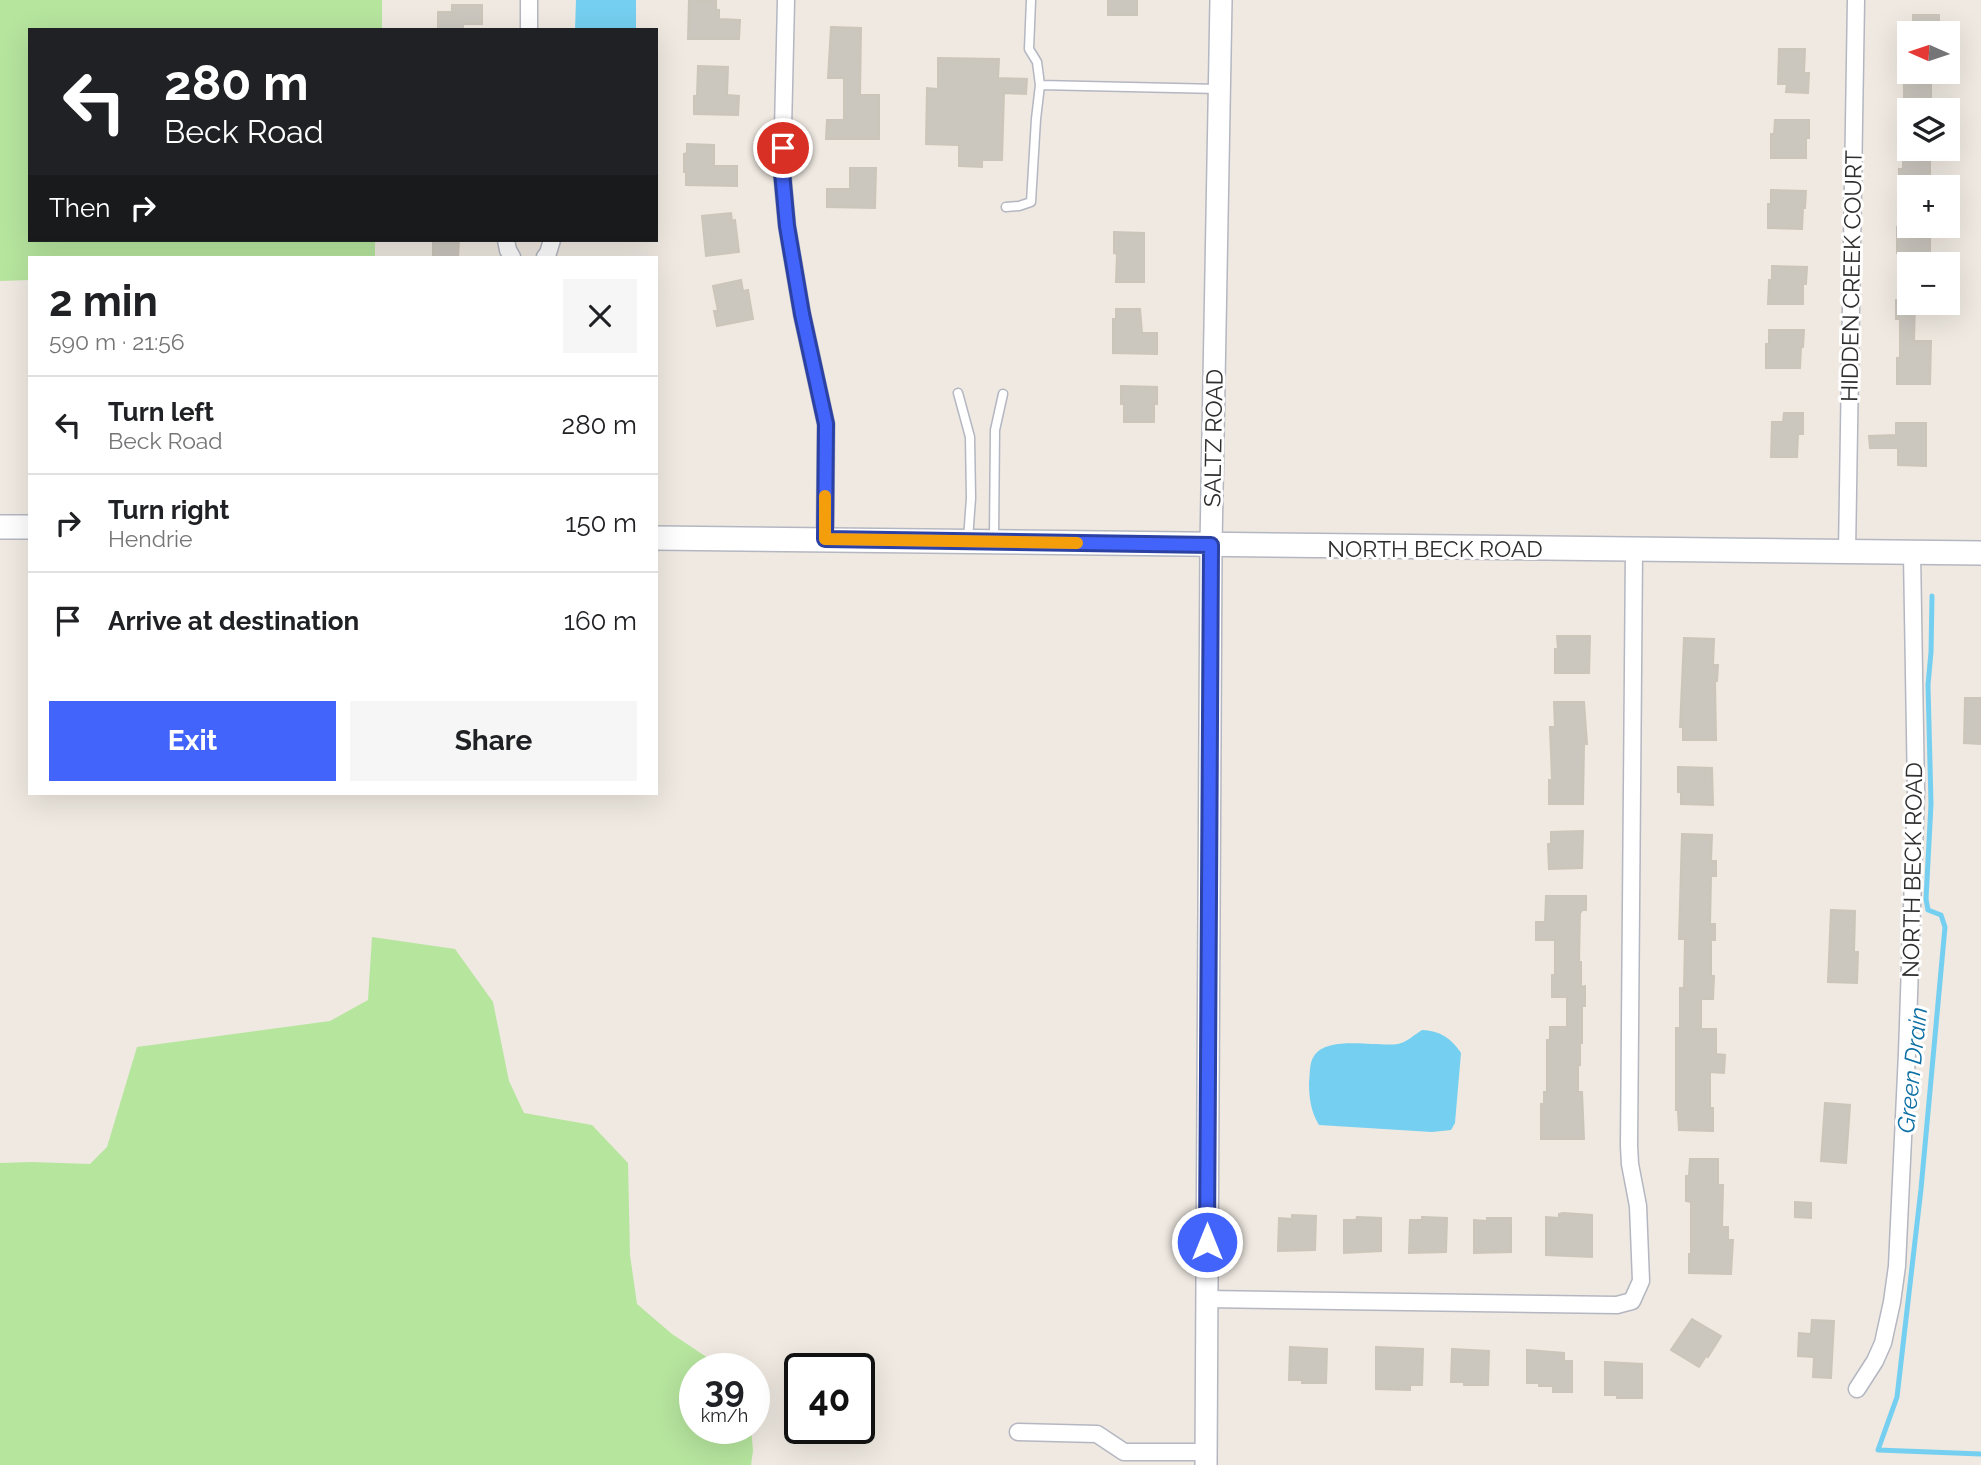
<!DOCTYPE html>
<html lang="en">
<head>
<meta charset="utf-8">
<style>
	body { margin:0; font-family:Raleway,sans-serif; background:#f6f6f6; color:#202124; height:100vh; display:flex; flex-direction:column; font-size:26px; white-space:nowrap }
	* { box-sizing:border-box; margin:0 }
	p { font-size:23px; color:#757577 }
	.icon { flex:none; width:38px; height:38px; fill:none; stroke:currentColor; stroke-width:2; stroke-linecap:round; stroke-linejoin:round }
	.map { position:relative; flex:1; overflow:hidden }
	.side { position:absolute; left:28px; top:256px; width:630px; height:539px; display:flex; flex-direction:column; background:#fff; border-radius:0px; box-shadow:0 7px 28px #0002 }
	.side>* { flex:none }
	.top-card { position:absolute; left:28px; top:28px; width:630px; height:214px; border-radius:0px; box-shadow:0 7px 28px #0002; background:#202124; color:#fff; overflow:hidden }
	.needle { width:46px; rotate:273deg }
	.controls { position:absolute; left:1897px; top:21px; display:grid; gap:14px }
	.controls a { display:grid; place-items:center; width:63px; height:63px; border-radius:0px; background:#fff; box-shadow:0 7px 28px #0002; font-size:35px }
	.speed { position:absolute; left:679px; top:1353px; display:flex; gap:14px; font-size:35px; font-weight:700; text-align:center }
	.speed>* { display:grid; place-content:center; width:91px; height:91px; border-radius:50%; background:#fff; box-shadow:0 7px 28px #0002; line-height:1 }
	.speed small { font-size:18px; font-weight:400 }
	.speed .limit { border:4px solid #111; border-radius:10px; background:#fff; color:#111 }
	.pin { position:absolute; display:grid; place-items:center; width:60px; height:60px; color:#fff; margin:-30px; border:4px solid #fff; border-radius:50%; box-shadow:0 2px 7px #0007 }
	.me { position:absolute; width:77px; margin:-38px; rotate:0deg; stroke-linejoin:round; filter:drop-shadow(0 0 5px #0008) }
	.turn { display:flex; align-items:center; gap:24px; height:147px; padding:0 21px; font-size:32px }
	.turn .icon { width:91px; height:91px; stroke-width:2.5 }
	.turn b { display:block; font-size:49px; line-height:60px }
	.then { display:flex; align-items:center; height:66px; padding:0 21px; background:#0003; gap:14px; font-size:26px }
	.round { display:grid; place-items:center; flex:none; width:74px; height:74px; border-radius:0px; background:#f6f6f6 }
	.head { display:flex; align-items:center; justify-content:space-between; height:119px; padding:0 21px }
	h1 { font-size:42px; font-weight:700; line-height:52px }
	.primary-button { display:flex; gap:14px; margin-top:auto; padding:14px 21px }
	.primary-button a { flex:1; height:80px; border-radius:0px; background:#4264fb; color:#fff; font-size:28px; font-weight:700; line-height:80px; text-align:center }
	.primary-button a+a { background:#f6f6f6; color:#202124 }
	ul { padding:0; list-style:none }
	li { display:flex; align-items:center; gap:21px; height:98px; padding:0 21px; border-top:2px solid #e0e0e0 }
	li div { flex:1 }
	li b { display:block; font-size:26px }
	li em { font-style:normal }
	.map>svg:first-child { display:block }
</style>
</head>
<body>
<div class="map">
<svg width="1981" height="1465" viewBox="0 0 1981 1465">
	<rect width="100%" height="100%" fill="#efe9e1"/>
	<path fill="#b6e59e" d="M0 0H382V30H30V240H375V257H30V280L0 281Z
		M372 937 455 949 493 1002 509 1081 524 1113 592 1125 628 1163 630 1255 637 1304 672 1334 708 1358 717 1368H695V1428H751L753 1451 751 1465H0V1163L31 1162 90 1164 107 1147 137 1047 330 1021 368 1000Z"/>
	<path fill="#75cff0" d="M576 0H636V30H575Z
		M1422 1030C1439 1030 1452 1039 1461 1053L1455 1123 1451 1130 1432 1132 1319 1125C1311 1112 1309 1098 1309 1083 1310 1075 1309 1063 1314 1056 1327 1035 1377 1047 1398 1044 1407 1042 1414 1035 1422 1030Z"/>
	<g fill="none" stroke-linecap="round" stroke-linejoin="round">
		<path stroke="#75cff0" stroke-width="5" d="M1932 596 1931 652 1928 685 1931 804 1926 899 1928 910 1941 915 1945 927 1921 1189 1897 1397 1878 1450 1981 1454"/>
	</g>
	<path fill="#cbc7bf" stroke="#cbc5ba" stroke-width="2" d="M689 0 716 1V10H719V19L740 20 739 39H688Z
		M1108 0H1137V15H1108Z
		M452 5H482V24H463V30H438V12H452Z
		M1913 15H1939V33H1913Z
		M831 27 861 28 860 95H879V139H826L827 120H844V78H828Z
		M1779 49H1805L1804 73H1809L1808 93 1786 92 1787 84H1778Z
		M938 58 999 59 998 78 1027 79 1026 94 1004 93 1002 160H982V167L959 166V145L926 144 927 88 938 89Z
		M698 66 728 67 727 95 739 96 738 115 694 114V96H697Z
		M1904 81H1931V110H1904Z
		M1775 120H1809V138H1806V158H1771V134H1774Z
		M687 144 714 145V166H737V186L686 185V172H684V154L687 153Z
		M1903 149H1930V182H1917V187H1899V169H1903Z
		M850 168H876L875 208 827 207V189H850Z
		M1771 190 1806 191 1805 208H1803L1802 229 1768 228V204H1771Z
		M731 213 732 221 735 220 739 252 706 256 702 216Z
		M1900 226H1930V254L1897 253V227H1900Z
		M1114 232 1144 233V282H1116L1117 254 1114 253Z
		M433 240H459L458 257H433Z
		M1772 266 1807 267 1806 284H1803V304H1768L1769 280H1772Z
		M741 280 743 291 748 290 753 319 717 326 714 311H718L713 286Z
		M1896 300H1909V303H1915L1914 341H1931L1930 384H1897V358H1900V319H1896Z
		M1116 309H1140L1142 333H1157V354L1113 353V319H1116Z
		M1769 330H1804L1803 347H1801L1800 368H1766V344H1769Z
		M1121 386 1157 387V404H1154V422H1124V404H1121Z
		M1784 413H1803V434H1798L1797 457H1771L1772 422H1783Z
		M1896 423H1926V466L1898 465V448H1870L1869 436 1896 435Z
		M1557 636H1590L1589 673H1555V649H1558Z
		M1684 638 1714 639 1713 665H1718L1717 681H1715L1716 740H1683V727H1680Z
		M1965 698H1981V744L1964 743Z
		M1554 702H1584L1587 744H1584L1583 804H1549V780H1552L1550 727H1555Z
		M1678 767 1712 768 1713 805 1681 804V792H1678Z
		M1583 831 1582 868 1549 869 1548 844H1551V832Z
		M1682 834 1712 835 1711 861H1716V876H1711L1710 924H1715V940H1711V976H1714L1713 999H1701V1029H1716V1054L1725 1055 1724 1073 1710 1072V1108H1713V1131L1679 1130 1678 1110H1676V1028H1680V988H1684L1685 939H1679Z
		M1546 896H1586V910H1582L1581 912H1580L1579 962H1581V987L1585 986V1006H1582V1043H1580V1065L1578 1064V1092H1582L1584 1139H1541V1104H1544V1092H1547V1040H1550V1027H1567V997H1552V975H1555V940H1536V922H1545Z
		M1831 910 1855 911 1854 952H1858L1857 983 1828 982Z
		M1825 1103 1850 1105 1846 1163 1821 1161Z
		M1690 1159H1718V1185H1723L1722 1227H1728V1240H1733L1731 1274 1689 1273V1254H1691V1202L1686 1201V1176H1689Z
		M1795 1202 1811 1203V1218L1795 1217Z
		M1563 1213 1592 1215V1257L1546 1255V1217L1559 1218V1214Z
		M1292 1215 1316 1216 1315 1250 1278 1251 1279 1218 1292 1219Z
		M1357 1217 1381 1218V1251L1344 1253V1220H1356Z
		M1422 1217 1447 1218 1446 1252 1409 1253 1410 1220H1422Z
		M1487 1218H1511V1252L1474 1253V1220L1487 1221Z
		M1692 1319 1721 1336 1708 1357 1706 1356 1699 1367 1671 1350Z
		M1812 1320 1834 1321 1831 1378 1813 1377 1814 1357 1798 1356 1799 1333 1811 1334Z
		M1290 1347 1327 1349 1326 1383H1302V1380H1289Z
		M1376 1347 1423 1349 1422 1385H1410V1390L1376 1389Z
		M1452 1349 1489 1351 1488 1385H1464V1382H1451Z
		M1527 1350 1564 1353V1361H1572V1392H1553V1386H1539V1383H1527Z
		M1605 1362 1642 1364V1398H1617V1395H1605Z"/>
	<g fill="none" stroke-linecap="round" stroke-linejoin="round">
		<g stroke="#b4b7c1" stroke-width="11">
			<path id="service" d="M1040 85 1219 89
				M1006 207 1019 206 1031 202 1036 119 1040 85 1037 62 1029 49 1031 0
				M958 393 970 437 971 498 968 539
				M994 538 995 430 1003 394"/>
		</g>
		<g stroke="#b4b7c1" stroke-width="19">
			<path id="minor" d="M786 0 782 172 787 226 802 314 826 424 825 539
				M529 30V0
				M506 240 508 250 512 257
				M545 257 548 253 552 240
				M1847 552 1856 0
				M1206 1299 1617 1305 1632 1301 1641 1281 1638 1206 1630 1164 1629 1146 1634 550
				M1857 1389 1875 1361 1883 1343 1892 1302 1897 1266 1907 1053 1916 792 1912 553
				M1018 1432 1097 1434 1124 1452H1206"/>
		</g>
		<g stroke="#b4b7c1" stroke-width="24">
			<path id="tertiary" d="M1206 1465 1211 545 1221 0"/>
		</g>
		<g stroke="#b4b7c1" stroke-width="26">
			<path id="secondary" d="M0 527H30
				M656 538 1981 553"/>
		</g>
		<use href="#service" stroke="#fff" stroke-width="8"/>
		<use href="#minor" stroke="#fff" stroke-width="16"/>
		<use href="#tertiary" stroke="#fff" stroke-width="21"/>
		<use href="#secondary" stroke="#fff" stroke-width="23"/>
	</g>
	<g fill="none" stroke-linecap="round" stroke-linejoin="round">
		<g stroke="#2b41a3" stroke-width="18">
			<path id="route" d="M783 148 782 172 787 226 802 314 826 424 825 539 1211 545 1207 1242"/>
		</g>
		<use href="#route" stroke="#4264fb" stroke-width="12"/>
		<path stroke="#f59e0b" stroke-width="12" d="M825 496V539L1077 543"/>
	</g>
	<g text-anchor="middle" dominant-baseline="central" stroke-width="6" stroke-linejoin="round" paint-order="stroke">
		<g font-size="23" fill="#2e2e2e" stroke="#fff">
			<text transform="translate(1851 276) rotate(-89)">HIDDEN CREEK COURT</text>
			<text transform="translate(1213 438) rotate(-89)">SALTZ ROAD</text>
			<text x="1435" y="548">NORTH BECK ROAD</text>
			<text transform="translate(1912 870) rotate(-89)">NORTH BECK ROAD</text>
		</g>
		<g font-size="24" font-style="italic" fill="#0d6fa3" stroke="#fff">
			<text transform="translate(1912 1070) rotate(-84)">Green Drain</text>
		</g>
	</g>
</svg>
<div class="controls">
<a><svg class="needle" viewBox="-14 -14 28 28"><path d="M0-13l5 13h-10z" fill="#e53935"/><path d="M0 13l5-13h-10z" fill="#757577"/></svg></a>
<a><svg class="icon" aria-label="layers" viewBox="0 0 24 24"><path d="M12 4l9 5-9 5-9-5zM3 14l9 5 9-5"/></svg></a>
<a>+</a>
<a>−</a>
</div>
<div class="speed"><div>39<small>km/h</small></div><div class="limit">40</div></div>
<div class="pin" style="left:783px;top:148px;background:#d93025"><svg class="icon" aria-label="arrive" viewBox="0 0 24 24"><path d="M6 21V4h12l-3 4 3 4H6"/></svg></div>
<svg class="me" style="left:1207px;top:1242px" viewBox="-20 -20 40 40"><circle r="17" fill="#4264fb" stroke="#fff" stroke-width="3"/><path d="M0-11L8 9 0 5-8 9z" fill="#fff"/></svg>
<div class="top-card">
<div class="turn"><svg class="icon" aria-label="left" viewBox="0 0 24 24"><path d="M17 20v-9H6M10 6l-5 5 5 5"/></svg><div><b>280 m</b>Beck Road</div></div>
<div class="then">Then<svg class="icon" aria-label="right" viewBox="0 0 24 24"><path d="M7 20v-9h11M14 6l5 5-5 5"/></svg></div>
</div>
<section class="side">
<div class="head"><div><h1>2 min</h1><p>590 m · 21:56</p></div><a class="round"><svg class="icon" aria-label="close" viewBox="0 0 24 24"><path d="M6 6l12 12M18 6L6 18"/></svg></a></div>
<ul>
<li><svg class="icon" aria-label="left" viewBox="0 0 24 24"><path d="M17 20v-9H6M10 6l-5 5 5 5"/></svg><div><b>Turn left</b><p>Beck Road</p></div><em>280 m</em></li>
<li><svg class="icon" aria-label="right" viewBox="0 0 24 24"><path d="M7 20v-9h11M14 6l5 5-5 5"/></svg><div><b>Turn right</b><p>Hendrie</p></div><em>150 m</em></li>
<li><svg class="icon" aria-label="arrive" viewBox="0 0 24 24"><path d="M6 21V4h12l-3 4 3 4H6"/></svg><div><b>Arrive at destination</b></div><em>160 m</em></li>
</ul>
<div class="primary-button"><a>Exit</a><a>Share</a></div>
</section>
</div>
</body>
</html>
